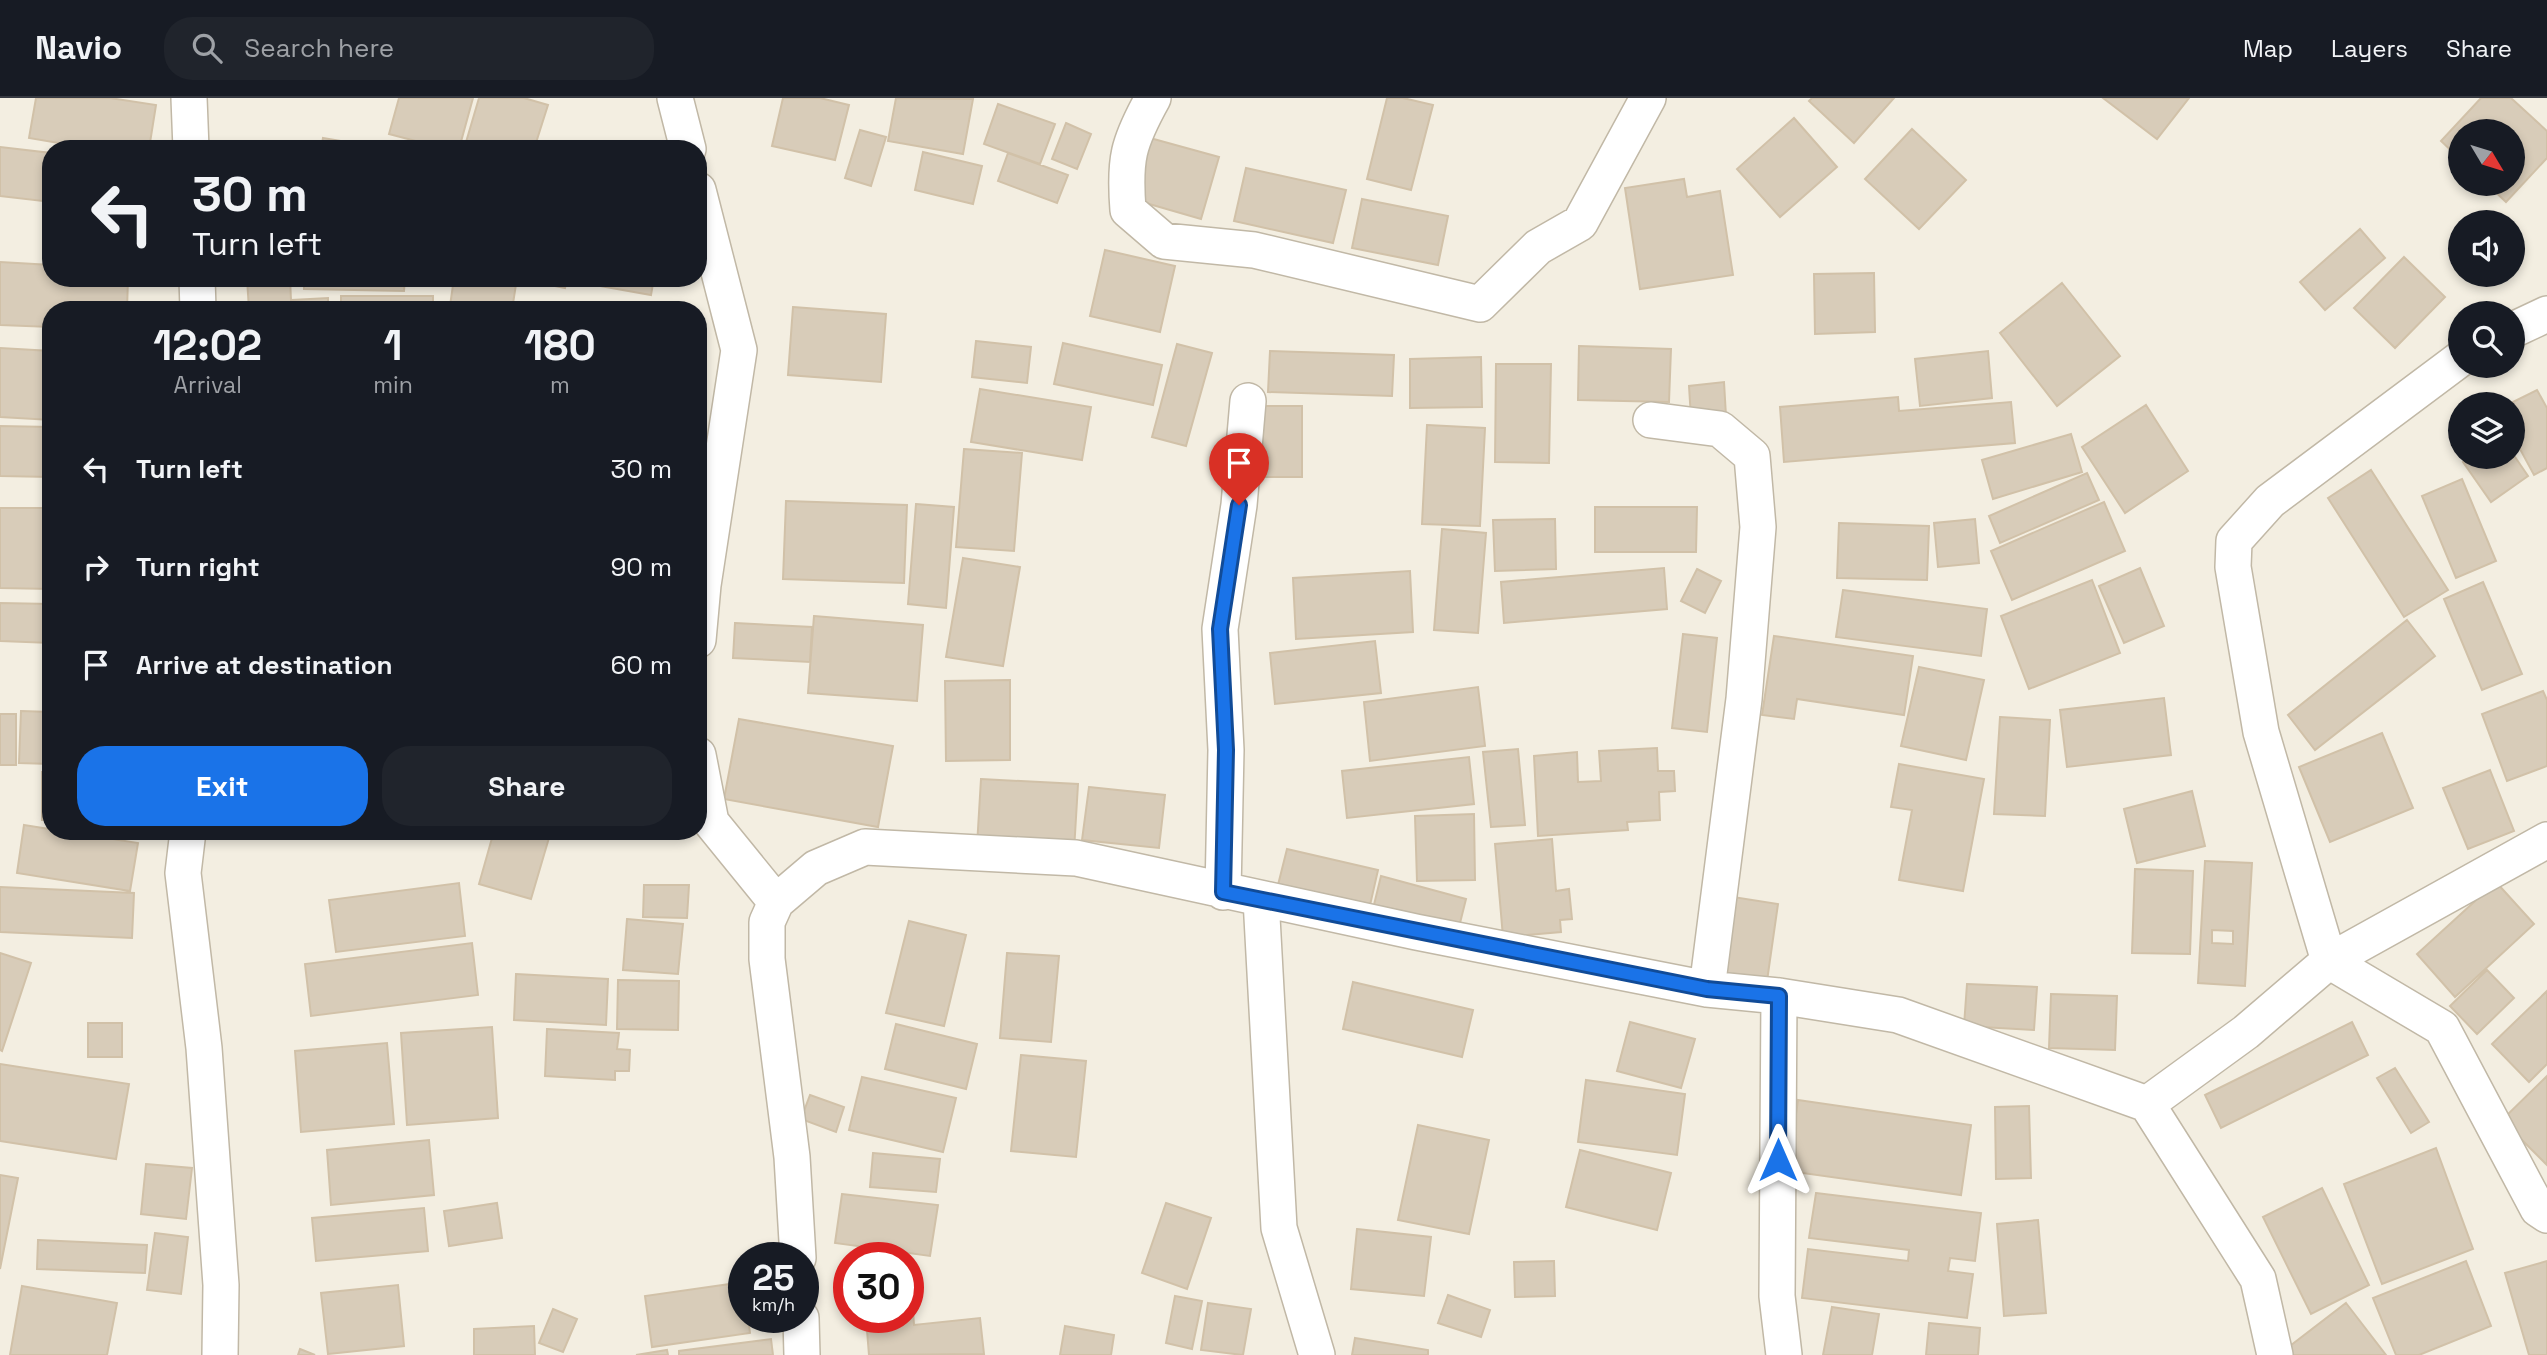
<!DOCTYPE html>
<html lang="en">
<head>
<meta charset="utf-8">
<style>
	body { margin:0; font-family:"Space Grotesk",sans-serif; background:#20242c; color:#f1f3f6; height:100vh; display:flex; flex-direction:column; font-size:26px; white-space:nowrap }
	* { box-sizing:border-box; margin:0 }
	p { font-size:23px; color:#9ea1a6 }
	.icon { flex:none; width:38px; height:38px; fill:none; stroke:currentColor; stroke-width:2; stroke-linecap:round; stroke-linejoin:round }
	.map { position:relative; flex:1; overflow:hidden }
	.details { position:absolute; left:42px; top:203px; width:665px; height:539px; display:flex; flex-direction:column; background:#171b24; border-radius:28px; box-shadow:0 4px 10px #0003 }
	.details>* { flex:none }
	.top-card { position:absolute; left:42px; top:42px; width:665px; height:147px; border-radius:28px; box-shadow:0 4px 10px #0003; background:#171b24; color:#f1f3f6; overflow:hidden }
	.needle { width:46px; rotate:128deg }
	.fabs { position:absolute; left:2448px; top:21px; display:grid; gap:14px }
	.fabs a { display:grid; place-items:center; width:77px; height:77px; border-radius:50%; background:#171b24; box-shadow:0 4px 10px #0003; font-size:35px }
	.speed { position:absolute; left:728px; top:1144px; display:flex; gap:14px; font-size:35px; font-weight:700; text-align:center }
	.speed>* { display:grid; place-content:center; width:91px; height:91px; border-radius:50%; background:#171b24; box-shadow:0 4px 10px #0003; line-height:1 }
	.speed small { font-size:18px; font-weight:400 }
	.speed .limit { border:10px solid #d22; background:#fff; color:#111 }
	.pin { position:absolute; display:grid; place-items:center; width:60px; height:60px; color:#fff; margin:-72px -30px; border-radius:50% 50% 50% 0; rotate:-45deg; box-shadow:0 0 7px #0007 }
	.pin .icon { rotate:45deg }
	.me { position:absolute; width:77px; margin:-38px; rotate:0deg; stroke-linejoin:round; filter:drop-shadow(0 0 5px #0008) }
	.turn { display:flex; align-items:center; gap:24px; height:147px; padding:0 35px; font-size:32px }
	.turn .icon { width:91px; height:91px; stroke-width:2.5 }
	.turn b { display:block; font-size:49px; line-height:60px }
	.eta { display:flex; justify-content:space-evenly; align-items:center; height:119px; text-align:center }
	.eta b { font-size:42px; font-weight:600; line-height:49px }
	.button { display:flex; gap:14px; margin-top:auto; padding:14px 35px }
	.button a { flex:1; height:80px; border-radius:28px; background:#1a73e8; color:#fff; font-size:28px; font-weight:600; line-height:80px; text-align:center }
	.button a+a { background:#20242c; color:#f1f3f6 }
	ul { padding:0; list-style:none }
	li { display:flex; align-items:center; gap:21px; height:98px; padding:0 35px }
	li div { flex:1 }
	li b { display:block; font-size:26px }
	li em { font-style:normal }
	header { display:flex; align-items:center; gap:42px; box-sizing:border-box; height:98px; padding:0 35px; background:#171b24; border-bottom:2px solid #363941 }
	header strong { font-size:33px }
	nav { display:flex; gap:38px; margin-inline-start:auto; font-size:24px }
	.search { width:490px; height:63px; background:#20242c; display:flex; align-items:center; gap:18px; box-sizing:border-box; padding:0 24px; border-radius:28px; color:#9ea1a6; font-size:26px }
	.map>svg:first-child { display:block }
</style>
</head>
<body>
<header>
<strong>Navio</strong>
<div class="search"><svg class="icon" aria-label="search" viewBox="0 0 24 24"><circle cx="10" cy="10" r="6"/><path d="M15 15l6 6"/></svg>Search here</div>
<nav><a>Map</a><a>Layers</a><a>Share</a></nav>
</header>
<div class="map">
<svg width="2547" height="1257" viewBox="0 0 2547 1257">
	<rect width="100%" height="100%" fill="#f3eee1"/>
	<path fill="#d8ccb9" stroke="#d1c1a8" stroke-width="2" fill-rule="evenodd" d="M36 0H110L156 7 149 51H94L29 40Z
		M399 0H473L459 51H446L389 36Z
		M479 0H524L548 7 534 51H464Z
		M783 0H820L849 7 835 62 772 48Z
		M896 0 973 1 963 56 888 43Z
		M1387 0H1403L1433 7 1411 92 1367 81Z
		M1812 0H1894L1854 45 1809 3Z
		M2103 0H2189L2157 41Z
		M2481 0H2511L2547 33V60L2506 104 2487 86H2513V33H2460V61L2441 43Z
		M998 6 1055 26 1040 66 984 46Z
		M1794 20 1837 69 1780 119 1737 71Z
		M1066 25 1091 36 1077 71 1052 61Z
		M1912 31 1966 82 1919 131 1865 81Z
		M860 32 886 39 871 88 845 80Z
		M323 40 388 51H321Z
		M1150 40 1219 59 1201 121 1132 101Z
		M0 49 51 55V104L0 98Z
		M923 54 982 68 973 106 915 92Z
		M1008 55 1068 77 1057 105 998 83Z
		M1246 70 1346 92 1333 145 1234 123Z
		M1684 81 1687 99 1720 93 1733 177 1640 191 1625 90Z
		M1362 101 1448 118 1438 167 1352 150Z
		M2360 131 2385 160 2325 212 2300 184Z
		M1105 152 1175 168 1160 234 1090 218Z
		M2404 159 2445 199 2395 250 2354 210Z
		M0 164 51 167V180H128L127 212H51V229L0 227Z
		M1874 175 1875 234 1815 236 1814 176Z
		M247 180H290L291 202 328 200V212H249Z
		M304 180H405L404 193 304 191Z
		M454 180H517L512 212 450 208Z
		M540 180H567L565 190 540 185Z
		M584 180H654L651 197 583 185Z
		M2062 185 2120 258 2057 308 2000 235Z
		M341 198H433V212H341Z
		M793 209 886 216 881 284 788 277Z
		M976 243 1031 249 1027 285 972 279Z
		M1063 245 1162 267 1153 307 1054 286Z
		M1177 246 1212 255 1186 348 1152 339Z
		M1579 248 1671 251 1669 304 1578 302Z
		M0 250 51 253V322L0 319Z
		M1270 253 1394 257 1392 298 1268 294Z
		M1988 253 1992 300 1920 308 1915 261Z
		M1481 259 1482 309 1410 310V261Z
		M1496 266H1551L1549 365 1495 364Z
		M1724 284 1726 318 1691 320 1689 288Z
		M980 291 1091 309 1082 362 971 344Z
		M2537 292 2547 310V370L2534 377 2513 338V306H2509Z
		M1898 299 1899 313 2011 304 2015 345 1784 364 1780 309Z
		M2146 307 2188 373 2125 415 2082 349Z
		M1261 308H1302V379H1261Z
		M1427 327 1485 330 1480 428 1422 426Z
		M0 328 51 329V379L0 378Z
		M2071 336 2082 374 1993 401 1982 362Z
		M964 351 1022 355 1014 453 956 449Z
		M2513 356 2528 378 2491 404 2463 364 2470 359Z
		M2371 372 2448 492 2404 519 2328 400Z
		M2087 375 2099 402 2000 445 1989 418Z
		M2462 381 2496 463 2456 480 2422 398Z
		M786 403 907 407 904 485 783 481Z
		M2104 404 2125 453 2012 502 1991 453Z
		M916 406 954 409 946 510 908 506Z
		M1595 409H1697L1696 454H1595Z
		M0 410H51V491L0 490Z
		M1555 421 1556 471 1495 473 1493 422Z
		M1975 421 1979 465 1938 469 1934 425Z
		M1839 425 1929 428 1927 482 1837 480Z
		M1442 431 1486 435 1478 535 1434 532Z
		M963 460 1020 469 1003 568 946 559Z
		M1664 470 1667 511 1504 525 1501 484Z
		M2140 470 2164 528 2124 545 2099 488Z
		M1697 471 1721 483 1705 515 1681 503Z
		M1410 473 1413 534 1296 541 1293 480Z
		M2092 482 2120 555 2029 591 2001 518Z
		M2483 484 2522 576 2482 592 2444 501Z
		M1843 492 1987 511 1981 558 1836 539Z
		M0 505 51 506V545L0 543Z
		M814 518 923 527 917 603 808 595Z
		M2407 522 2435 558 2315 652 2288 617Z
		M735 525 812 529 810 564 733 560Z
		M1683 536 1717 540 1707 634 1672 630Z
		M1774 538 1913 558 1904 617 1797 601 1794 621 1762 617Z
		M1375 543 1381 595 1275 606 1270 555Z
		M1919 569 1984 582 1966 662 1901 648Z
		M1010 582V662L946 663 945 583Z
		M1478 589 1485 648 1370 663 1364 604Z
		M2543 593 2547 602V668L2507 683 2482 616Z
		M2164 600 2171 657 2067 669 2060 612Z
		M21 613 51 614V666L19 665Z
		M0 616H16V667H0Z
		M2000 619 2050 622 2045 718 1994 716Z
		M739 621 893 648 878 729 724 701Z
		M2382 635 2413 710 2330 744 2299 669Z
		M1657 650 1658 673H1674L1675 693 1659 694 1660 722 1627 724 1628 732 1538 738 1534 658 1577 654 1578 684 1601 683 1599 653Z
		M1518 651 1525 727 1491 729 1483 654Z
		M1469 659 1474 706 1347 720 1342 673Z
		M1899 666 1984 681 1963 793 1899 782 1912 712 1891 709Z
		M2490 672 2514 733 2468 751 2443 690Z
		M42 674H51V722H42Z
		M981 681 1078 686 1074 753 977 748Z
		M1089 689 1165 697 1159 750 1082 742Z
		M2192 693 2205 748 2137 765 2124 711Z
		M1474 716 1475 782 1417 783 1415 718Z
		M24 727 138 745 130 793 17 775Z
		M494 733H551L531 801 479 786Z
		M1552 741 1556 793 1569 791 1572 821 1560 822 1561 834 1503 839 1495 746Z
		M1287 751 1378 772 1368 816 1276 795Z
		M2205 763 2252 765 2245 888 2198 885ZM2212 832 2233 833V846L2212 845Z
		M2135 771 2193 773 2190 856 2132 855Z
		M1381 778 1466 801 1457 837 1372 815Z
		M2496 784 2534 826 2455 899 2417 856Z
		M459 785 465 838 336 854 329 802Z
		M644 787H689L687 820 643 819Z
		M0 789 134 795 132 840 0 834Z
		M1733 799 1778 806 1767 883 1721 876Z
		M627 821 683 826 678 876 623 872Z
		M909 823 966 837 944 928 886 915Z
		M472 845 478 897 311 918 305 866Z
		M0 855 31 865 2 953 0 952Z
		M1007 855 1059 858 1051 944 1000 940Z
		M2487 872 2514 900 2477 936 2450 908Z
		M516 876 608 881 606 927 514 922Z
		M618 882 679 883 678 932 617 931Z
		M1353 884 1473 912 1462 959 1343 931Z
		M1967 886 2037 889 2034 932 1964 928Z
		M2547 893V966L2529 984 2492 946Z
		M2051 896 2117 898 2115 952 2049 950Z
		M1630 924 1695 941 1681 990 1617 973Z
		M2352 924 2368 957 2221 1030 2205 997Z
		M88 925H122V959H88Z
		M896 926 977 946 966 991 885 971Z
		M492 929 498 1020 407 1027 401 935Z
		M547 931 619 935 617 951 630 952 629 973H615V982L545 978Z
		M387 945 394 1026 301 1034 295 953Z
		M1021 957 1086 963 1076 1059 1011 1053Z
		M0 966 129 986 116 1061 0 1043Z
		M2395 970 2429 1024 2411 1035 2377 980Z
		M2547 978V1067L2502 1022Z
		M862 979 956 1000 943 1054 849 1032Z
		M1586 982 1685 996 1677 1057 1578 1044Z
		M810 997 844 1009 836 1034 801 1021Z
		M1798 1002 1971 1027 1961 1097 1788 1073Z
		M2029 1008 2031 1080 1996 1081 1995 1009Z
		M1418 1027 1489 1042 1469 1136 1398 1122Z
		M429 1042 434 1097 331 1107 327 1052Z
		M2436 1050 2473 1151 2382 1186 2344 1086Z
		M1580 1052 1671 1075 1657 1132 1566 1109Z
		M873 1055 940 1061 936 1094 870 1089Z
		M146 1066 192 1070 186 1121 141 1116Z
		M0 1077 18 1080 0 1171Z
		M2322 1090 2369 1187 2311 1216 2263 1119Z
		M1816 1095 1981 1115 1975 1163 1950 1160 1948 1173 1973 1176 1967 1220 1802 1200 1808 1151 1908 1163 1909 1152 1809 1140Z
		M842 1096 938 1107 930 1158 835 1145Z
		M497 1105 502 1140 449 1148 444 1113Z
		M1166 1105 1211 1120 1187 1191 1142 1175Z
		M424 1110 428 1153 316 1163 312 1120Z
		M2038 1122 2046 1215 2004 1218 1997 1126Z
		M1357 1131 1431 1139 1424 1198 1351 1191Z
		M155 1135 188 1139 181 1196 147 1192Z
		M38 1142 147 1147 145 1175 37 1171Z
		M1554 1163 1555 1198 1515 1199 1514 1164Z
		M2466 1163 2491 1228 2419 1257H2396L2373 1200Z
		M2547 1163V1257H2529L2505 1175Z
		M744 1184V1220H748L750 1235 652 1249 645 1198Z
		M398 1187 404 1248 328 1256 321 1195Z
		M22 1188 117 1205 107 1257H10Z
		M1448 1197 1490 1212 1481 1239 1438 1225Z
		M1175 1198 1202 1203 1192 1251 1166 1245Z
		M1208 1205 1251 1211 1243 1257 1201 1252Z
		M2346 1205 2386 1257H2291L2286 1251Z
		M1832 1209 1879 1216 1872 1257H1823Z
		M553 1211 577 1221 563 1254 539 1245Z
		M913 1212 914 1227 980 1220 984 1256 869 1257 866 1220H908V1213Z
		M1929 1225 1980 1230 1978 1257H1926Z
		M534 1228 535 1257H474V1231Z
		M1065 1228 1114 1237 1111 1257H1060Z
		M1355 1240 1428 1252V1257H1352Z
		M771 1241 773 1257H679V1253Z
		M300 1251 315 1257H298Z
		M667 1252 668 1257H636Z"/>
	<g fill="none" stroke-linecap="round" stroke-linejoin="round">
		<g stroke="#c1b8a6" stroke-width="38">
			<path id="minor" d="M189 0 191 51
				M675 0 688 51
				M1153 0C1128 45 1124 61 1128 112L1164 143 1254 152 1480 206 1538 149 1580 125 1648 0
				M698 92 739 252 703 487 698 542
				M197 180 198 212
				M2513 232 2547 216
				M2460 261 2270 403 2234 443 2233 469 2261 634 2329 863 2442 930 2538 1111 2547 1117
				M1651 322 1720 331 1752 358 1758 429 1744 601 1707 891
				M698 657 711 724 776 804
				M188 733 183 775 204 950 221 1187 220 1257
				M1223 794 1226 652 1220 531 1239 407 1248 303
				M1261 801 1279 1130 1317 1257
				M1779 898 1777 1198 1784 1257
				M2147 1006 2258 1181 2275 1257
				M798 1160 792 1059 767 861V824L776 804 816 770 865 749 1076 760 1416 834 1707 891 1779 898 1898 917 2147 1006 2246 934 2329 863 2547 742
				M801 1220 802 1257"/>
		</g>
		<use href="#minor" stroke="#fff" stroke-width="35"/>
	</g>
	<g fill="none" stroke-linecap="round" stroke-linejoin="round">
		<g stroke="#114b97" stroke-width="18">
			<path id="route" d="M1239 407 1220 531 1226 652 1223 794 1707 891 1779 898 1778 1062"/>
		</g>
		<use href="#route" stroke="#1a73e8" stroke-width="12"/>
	</g>
</svg>
<div class="fabs">
<a><svg class="needle" viewBox="-14 -14 28 28"><path d="M0-13l5 13h-10z" fill="#e53935"/><path d="M0 13l5-13h-10z" fill="#9ea1a6"/></svg></a>
<a><svg class="icon" aria-label="sound" viewBox="0 0 24 24"><path d="M4 9h4l5-4v14l-5-4H4zM17 9q2 3 0 6"/></svg></a>
<a><svg class="icon" aria-label="search" viewBox="0 0 24 24"><circle cx="10" cy="10" r="6"/><path d="M15 15l6 6"/></svg></a>
<a><svg class="icon" aria-label="layers" viewBox="0 0 24 24"><path d="M12 4l9 5-9 5-9-5zM3 14l9 5 9-5"/></svg></a>
</div>
<div class="speed"><div>25<small>km/h</small></div><div class="limit">30</div></div>
<div class="pin" style="left:1239px;top:407px;background:#d93025"><svg class="icon" aria-label="arrive" viewBox="0 0 24 24"><path d="M6 21V4h12l-3 4 3 4H6"/></svg></div>
<svg class="me" style="left:1778px;top:1062px" viewBox="-20 -20 40 40"><path d="M0-17L14 15 0 8-14 15z" fill="#1a73e8" stroke="#fff" stroke-width="4"/></svg>
<div class="top-card">
<div class="turn"><svg class="icon" aria-label="left" viewBox="0 0 24 24"><path d="M17 20v-9H6M10 6l-5 5 5 5"/></svg><div><b>30 m</b>Turn left</div></div>
</div>
<section class="details">
<div class="eta">
<div><b>12:02</b><p>Arrival</p></div>
<div><b>1</b><p>min</p></div>
<div><b>180</b><p>m</p></div>
</div>
<ul>
<li><svg class="icon" aria-label="left" viewBox="0 0 24 24"><path d="M17 20v-9H6M10 6l-5 5 5 5"/></svg><div><b>Turn left</b></div><em>30 m</em></li>
<li><svg class="icon" aria-label="right" viewBox="0 0 24 24"><path d="M7 20v-9h11M14 6l5 5-5 5"/></svg><div><b>Turn right</b></div><em>90 m</em></li>
<li><svg class="icon" aria-label="arrive" viewBox="0 0 24 24"><path d="M6 21V4h12l-3 4 3 4H6"/></svg><div><b>Arrive at destination</b></div><em>60 m</em></li>
</ul>
<div class="button"><a>Exit</a><a>Share</a></div>
</section>
</div>
</body>
</html>
